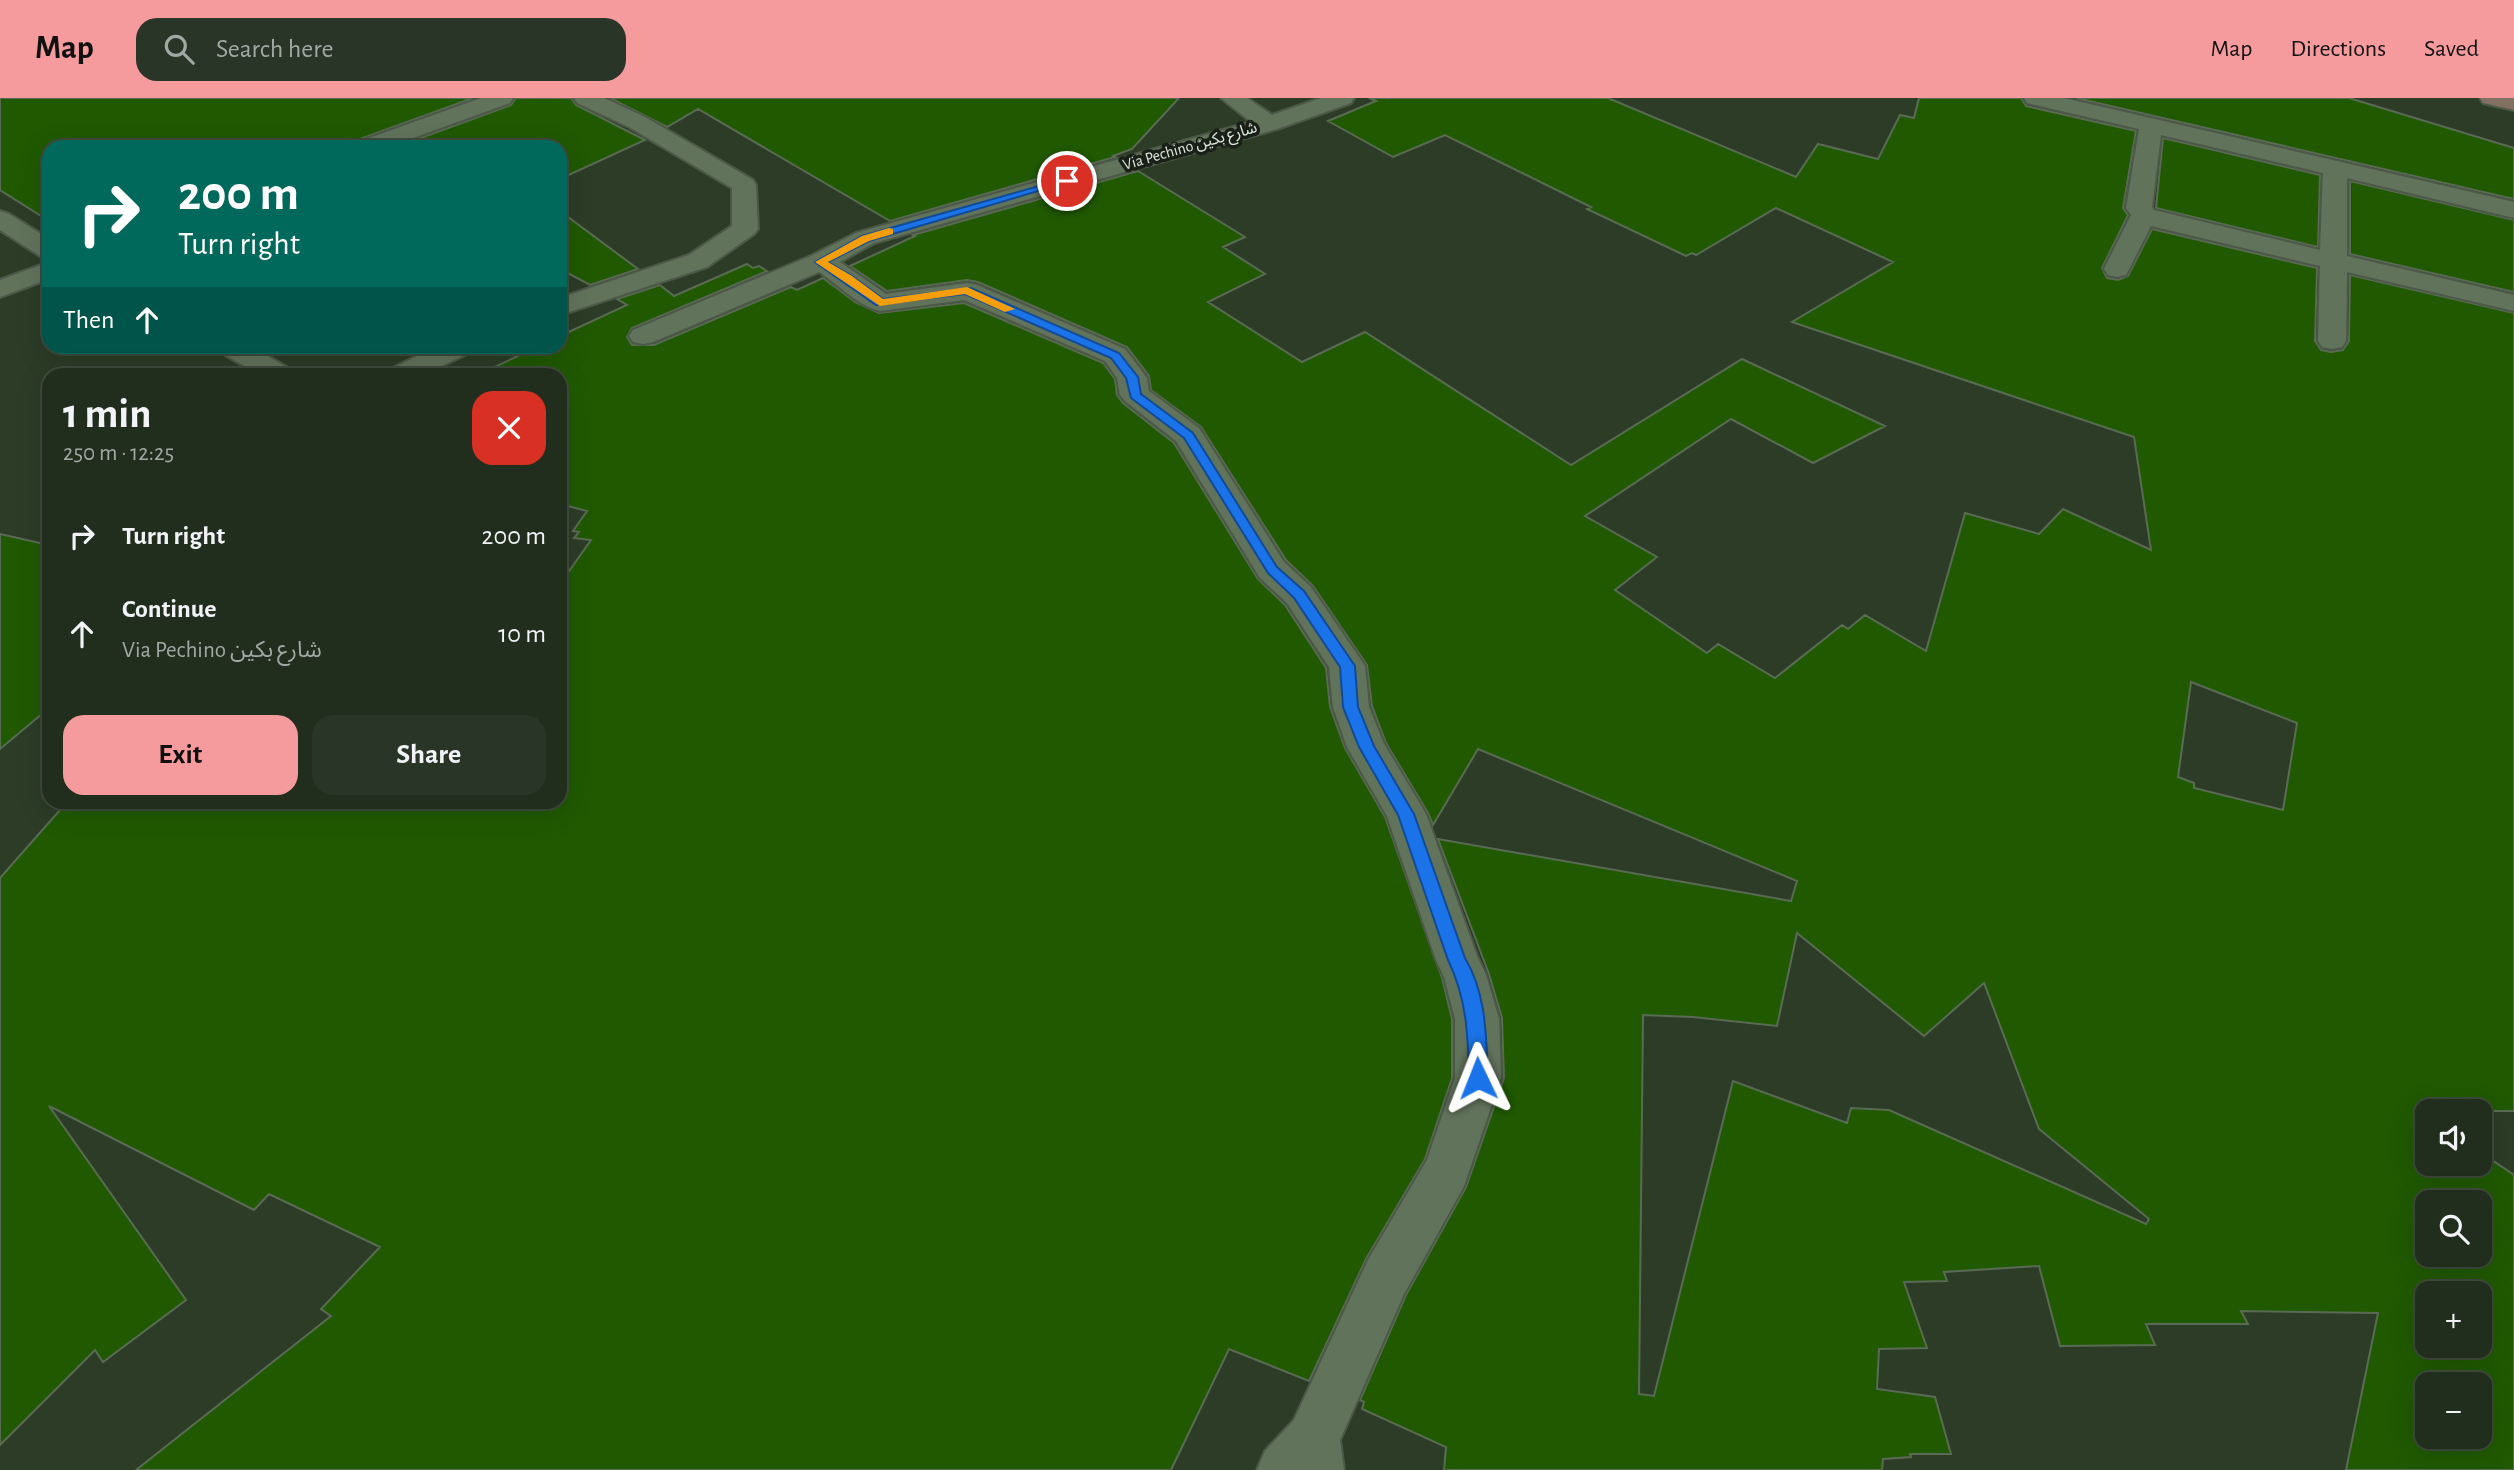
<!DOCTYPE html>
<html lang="en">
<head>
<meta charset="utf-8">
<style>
	body { margin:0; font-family:"Alegreya Sans","Noto Sans Arabic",sans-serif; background:#293526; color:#f1f3f6; height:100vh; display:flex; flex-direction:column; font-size:26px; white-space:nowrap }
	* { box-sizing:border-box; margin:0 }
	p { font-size:23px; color:#a2a8a4 }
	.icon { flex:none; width:38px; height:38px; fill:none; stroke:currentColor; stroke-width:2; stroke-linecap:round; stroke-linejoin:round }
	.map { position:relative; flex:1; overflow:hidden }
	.panel { position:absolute; left:42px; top:270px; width:525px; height:441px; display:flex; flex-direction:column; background:#212d1d; border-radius:21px; box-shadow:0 7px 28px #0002,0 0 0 2px #3e493b }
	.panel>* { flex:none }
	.hud { position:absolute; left:42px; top:42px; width:525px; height:214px; border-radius:21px; box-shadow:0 7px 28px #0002,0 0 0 2px #3e493b; background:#00695c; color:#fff; overflow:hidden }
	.buttons { position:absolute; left:2415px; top:1001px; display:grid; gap:14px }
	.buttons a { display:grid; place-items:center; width:77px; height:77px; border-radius:14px; background:#212d1d; box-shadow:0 7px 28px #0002,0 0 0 2px #3e493b; font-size:35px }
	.pin { position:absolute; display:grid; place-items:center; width:60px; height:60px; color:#fff; margin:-30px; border:4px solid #fff; border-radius:50%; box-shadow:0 2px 7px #0007 }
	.me { position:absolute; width:77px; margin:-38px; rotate:358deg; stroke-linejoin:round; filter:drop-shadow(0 0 5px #0008) }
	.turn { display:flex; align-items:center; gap:24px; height:147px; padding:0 21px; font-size:32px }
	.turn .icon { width:91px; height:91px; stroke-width:2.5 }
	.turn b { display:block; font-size:49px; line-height:60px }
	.then { display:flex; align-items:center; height:66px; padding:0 21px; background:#0003; gap:14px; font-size:26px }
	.round { display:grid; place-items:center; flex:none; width:74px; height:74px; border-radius:21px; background:#293526 }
	.headline { display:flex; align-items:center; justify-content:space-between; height:119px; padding:0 21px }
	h1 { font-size:42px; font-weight:600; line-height:52px }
	.primary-button { display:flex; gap:14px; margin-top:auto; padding:14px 21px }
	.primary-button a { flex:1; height:80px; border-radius:21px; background:#f59b9e; color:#111; font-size:28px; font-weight:600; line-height:80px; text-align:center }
	.primary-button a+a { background:#293526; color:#f1f3f6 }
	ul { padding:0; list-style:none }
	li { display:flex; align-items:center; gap:21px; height:98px; padding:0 21px }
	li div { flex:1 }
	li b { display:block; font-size:26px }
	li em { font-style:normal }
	header { display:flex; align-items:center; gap:42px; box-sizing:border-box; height:98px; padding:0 35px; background:#f59b9e; color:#111 }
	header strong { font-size:33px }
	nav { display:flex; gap:38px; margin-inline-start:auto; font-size:24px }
	.search { width:490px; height:63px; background:#293526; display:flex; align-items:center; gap:18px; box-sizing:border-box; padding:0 24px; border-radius:21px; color:#a2a8a4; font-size:26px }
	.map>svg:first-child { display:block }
</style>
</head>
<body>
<header>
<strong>Map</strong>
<div class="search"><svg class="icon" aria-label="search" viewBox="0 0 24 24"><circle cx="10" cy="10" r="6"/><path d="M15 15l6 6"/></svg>Search here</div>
<nav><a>Map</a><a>Directions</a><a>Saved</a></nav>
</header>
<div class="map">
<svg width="2514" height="1372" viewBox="0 0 2514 1372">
	<rect width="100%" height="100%" fill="#2c3c27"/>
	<path fill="#205900" stroke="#5a6b55" stroke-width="2" fill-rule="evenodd" d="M0 0H473L357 42 351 49H49V123L0 92Z
		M516 0H571L576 7 645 42 560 81V49H396L511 7Z
		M610 0H1179L1132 51 1113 58 1115 59 890 123 698 11 667 29Z
		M1369 0H1608L1796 79 1818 46 1878 61 1900 17 1914 20 1919 0H2021L2026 8 2136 33 2123 110 2128 117 2102 170 2107 180 2118 182 2128 178 2152 131 2317 170 2315 243 2321 252 2331 254 2343 252 2349 243 2350 177 2514 215V1013H2420L2427 1018V1066H2480V1054L2514 1077V1372H2346L2378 1215 2241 1213 2248 1226H2146L2155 1247 2060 1248 2039 1168 1944 1174 1947 1183 1904 1184 1927 1250 1879 1251 1877 1291 1935 1299 1951 1356H1910L1911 1359 1883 1361 1882 1372H1444L1446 1349 1362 1311 1364 1304 1360 1302 1406 1197 1466 1089 1504 980 1502 920 1489 876 1438 741 1791 803 1797 783 1478 651 1433 727 1428 715 1386 645 1372 608 1367 567 1313 488 1286 462 1201 329 1151 292 1149 278 1127 249 978 184 967 182 887 193 850 168 915 138 913 137 1138 73 1245 139 1223 149 1265 176 1208 204 1302 264 1365 234 1571 367 1742 261 1885 328 1813 365 1731 321 1585 418 1657 459 1615 492 1707 555 1718 546 1775 580 1842 527 1848 531 1865 517 1926 553 1965 415 2039 436 2063 411 2151 452 2134 339 1792 224 1893 164 1776 110 1696 157 1692 155 1686 158 1587 111 1591 109 1445 37 1393 59 1328 23 1376 3ZM2191 584 2297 625 2283 712 2194 690V685L2178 679ZM1797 835 1924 938 1984 885 2039 1031 2149 1121 2146 1126 1889 1012 1851 1010 1847 1025 1733 983 1654 1298 1639 1296 1643 917 1693 919 1777 928ZM2427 1104H2480V1157H2427ZM2427 1195H2480V1248H2427ZM2427 1286H2480V1339H2427Z
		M2076 0H2349L2514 50V101Z
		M2163 40 2320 77 2318 149 2156 110Z
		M2350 83 2514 122V194L2350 156Z
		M560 113 638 171 590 187 560 171Z
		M747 166 753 170 759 168 767 173 632 230 627 239 632 247H654L791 189 797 192 823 180 855 204 879 215 964 205 1103 265 1115 281 1117 297 1123 305 1174 345 1258 481 1285 507 1326 570 1330 609 1345 650 1385 719 1442 880 1452 921V980L1425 1061 1366 1161 1309 1283 1229 1251 1171 1372H136L331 1218 321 1211 380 1149 269 1096 254 1112 49 1008 186 1202 103 1264 95 1252 0 1347V780L67 704H560V486L591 442 574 440 579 434 573 433 587 413 560 406V276H480L539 248H560V238L627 207 617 201 660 187 674 198Z
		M0 436 49 447V610L0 651Z"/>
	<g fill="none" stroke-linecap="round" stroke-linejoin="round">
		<g stroke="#4d5948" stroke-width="4">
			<path id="minor" d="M481 0H513L510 5 388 49H354L358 44Z
				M574 0H604L645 19 753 82 756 87 758 131 754 136 707 169 560 217V200L689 157 732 128V90L629 29 577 5Z
				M1221 0H1247L1272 17 1321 0H1354L1351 5 1277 31 874 145 840 164 886 196 967 185 977 187 1125 251 1147 280 1149 293 1199 330 1284 464 1311 489 1365 568 1369 609 1384 646 1426 716 1477 858 1486 877 1499 921 1501 980 1464 1088 1404 1196 1340 1342 1344 1372H1257L1265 1353 1294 1322 1368 1162 1427 1062 1455 980V921L1444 879 1436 862 1387 718 1347 649 1333 609 1329 569 1287 505 1260 480 1176 343 1125 303 1120 297 1117 280 1105 263 964 202 880 213C858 208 838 186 819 174L653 244 643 246 633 244 629 238 633 232 811 158 856 135 1251 24Z
				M2024 0H2064L2514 104V120L2347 80V158L2514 197V213L2347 174 2346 243 2342 249 2332 251 2322 249 2318 243 2320 168 2151 128 2126 177 2117 179 2108 177 2104 171 2131 117 2126 110 2139 31 2027 5ZM2161 37 2323 75 2320 152 2154 112 2152 109Z
				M0 113 9 116 49 141V160L40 158 0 132Z
				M49 164V181L0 199V182Z
				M216 248H251L288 270 293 276H258L220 254Z
				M437 248H475L471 254 425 276H388L393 270Z"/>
		</g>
		<g stroke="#4d5948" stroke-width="4">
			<path id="secondary" d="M2480 0H2514V12L2483 5Z"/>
		</g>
		<use href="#minor" fill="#62735c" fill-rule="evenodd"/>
		<use href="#secondary" fill="#827163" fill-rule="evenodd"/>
	</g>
	<path fill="#1a73e8" stroke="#114b97" stroke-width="2" d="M1064 81 1072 83 869 143 828 164 852 178 883 201 971 190 1119 255 1138 279 1141 296 1193 335 1277 469 1304 493 1355 568 1358 609 1374 648 1414 716 1465 860C1487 897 1486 939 1488 980L1485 986 1478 989 1472 986 1469 980C1468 938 1467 901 1448 862L1398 717 1359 649 1343 609 1340 569 1294 500 1268 475 1184 340 1131 300 1126 280 1111 260 965 196 876 207 815 164 862 138Z"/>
	<path fill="#f59e0b" d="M889 130 893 131V136L869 143 828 164 852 178 883 201 967 189 1015 211 1005 214 965 196 880 208 815 164 862 138Z"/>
	<g text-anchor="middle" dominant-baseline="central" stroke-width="7" stroke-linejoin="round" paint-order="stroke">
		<g font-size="16" fill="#dee8db" stroke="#192017">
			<text transform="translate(1190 48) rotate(-16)">Via Pechino شارع بكين</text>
		</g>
	</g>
</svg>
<div class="buttons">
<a><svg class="icon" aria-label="sound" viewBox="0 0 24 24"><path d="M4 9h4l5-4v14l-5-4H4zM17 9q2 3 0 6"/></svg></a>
<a><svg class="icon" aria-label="search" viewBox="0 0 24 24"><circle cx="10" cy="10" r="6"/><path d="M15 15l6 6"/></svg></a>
<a>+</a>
<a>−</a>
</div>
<div class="pin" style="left:1067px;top:83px;background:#d93025"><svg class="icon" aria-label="arrive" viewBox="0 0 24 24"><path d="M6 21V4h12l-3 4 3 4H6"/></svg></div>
<svg class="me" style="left:1478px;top:980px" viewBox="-20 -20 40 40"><path d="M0-17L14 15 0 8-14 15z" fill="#1a73e8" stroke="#fff" stroke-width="4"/></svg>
<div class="hud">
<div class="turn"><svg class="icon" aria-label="right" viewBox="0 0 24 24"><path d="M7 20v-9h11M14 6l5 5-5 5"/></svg><div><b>200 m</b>Turn right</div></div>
<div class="then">Then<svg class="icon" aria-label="ahead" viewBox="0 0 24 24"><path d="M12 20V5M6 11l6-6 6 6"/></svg></div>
</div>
<section class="panel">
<div class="headline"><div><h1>1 min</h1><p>250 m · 12:25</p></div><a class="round" style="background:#d93025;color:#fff"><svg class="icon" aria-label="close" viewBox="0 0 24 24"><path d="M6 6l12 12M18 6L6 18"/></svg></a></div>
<ul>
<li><svg class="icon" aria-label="right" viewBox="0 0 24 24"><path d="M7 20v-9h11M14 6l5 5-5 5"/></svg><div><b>Turn right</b></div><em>200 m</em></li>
<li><svg class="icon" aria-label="ahead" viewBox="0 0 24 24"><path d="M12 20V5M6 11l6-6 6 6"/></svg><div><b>Continue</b><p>Via Pechino شارع بكين</p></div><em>10 m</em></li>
</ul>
<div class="primary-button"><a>Exit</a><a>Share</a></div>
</section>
</div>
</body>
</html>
